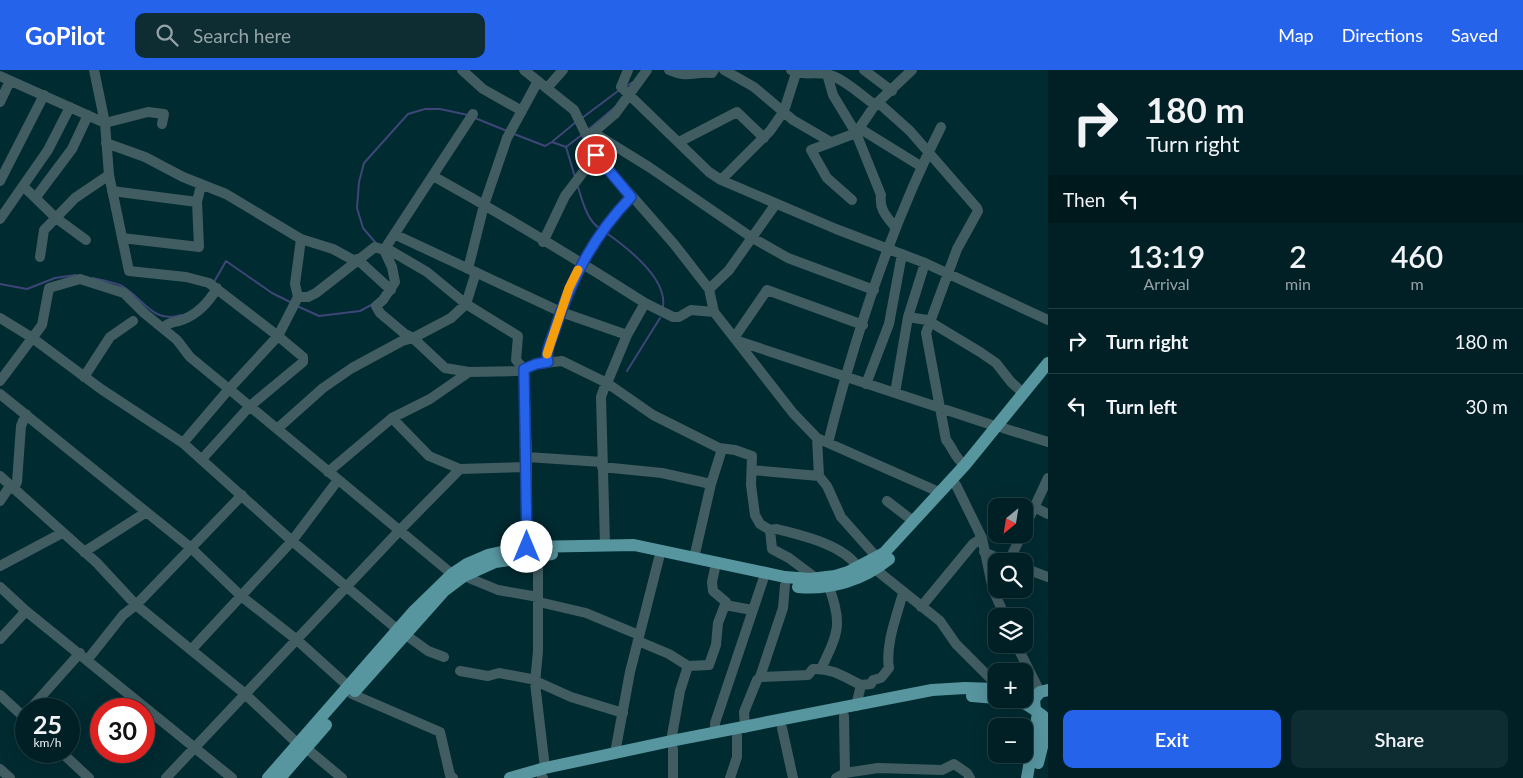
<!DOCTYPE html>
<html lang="en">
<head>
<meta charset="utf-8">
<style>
	body { margin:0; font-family:Lato,sans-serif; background:#0e2d32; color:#f1f3f6; height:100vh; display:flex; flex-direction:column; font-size:19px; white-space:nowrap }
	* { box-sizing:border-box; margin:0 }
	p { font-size:16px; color:#95a3a7 }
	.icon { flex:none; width:28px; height:28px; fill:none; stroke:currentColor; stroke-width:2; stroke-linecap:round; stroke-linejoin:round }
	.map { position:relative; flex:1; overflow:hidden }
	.drawer { display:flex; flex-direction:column; background:#002025; width:475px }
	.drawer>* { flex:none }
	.top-card { background:#002025; color:#f1f3f6; overflow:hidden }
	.needle { width:32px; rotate:210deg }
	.buttons { position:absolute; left:988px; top:428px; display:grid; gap:10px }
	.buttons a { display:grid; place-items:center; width:45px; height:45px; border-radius:10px; background:#002025; box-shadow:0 5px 20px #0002,0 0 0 1px #223e42; font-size:25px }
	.speed { position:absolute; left:15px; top:628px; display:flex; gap:10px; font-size:25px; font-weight:700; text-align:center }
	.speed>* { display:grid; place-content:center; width:65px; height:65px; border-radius:50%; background:#002025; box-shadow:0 5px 20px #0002,0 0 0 1px #223e42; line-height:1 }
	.speed small { font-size:12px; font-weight:400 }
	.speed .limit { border:8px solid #d22; background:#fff; color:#111 }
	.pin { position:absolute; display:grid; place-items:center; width:42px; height:42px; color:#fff; margin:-21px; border:2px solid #fff; border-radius:50%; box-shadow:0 1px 5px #0007 }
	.me { position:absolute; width:55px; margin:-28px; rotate:0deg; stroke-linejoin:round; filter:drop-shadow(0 0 4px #0008) }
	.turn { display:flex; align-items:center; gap:18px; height:105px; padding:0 15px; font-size:22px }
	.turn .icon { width:65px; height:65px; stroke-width:2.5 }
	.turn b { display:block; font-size:35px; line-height:42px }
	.then { display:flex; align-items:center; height:48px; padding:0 15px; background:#0003; gap:10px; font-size:19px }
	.eta { display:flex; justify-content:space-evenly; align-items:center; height:85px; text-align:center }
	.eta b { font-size:30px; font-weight:600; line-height:35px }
	.button { display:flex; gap:10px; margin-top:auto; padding:10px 15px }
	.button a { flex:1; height:58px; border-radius:10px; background:#2563eb; color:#fff; font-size:20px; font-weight:600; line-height:58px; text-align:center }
	.button a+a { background:#0e2d32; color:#f1f3f6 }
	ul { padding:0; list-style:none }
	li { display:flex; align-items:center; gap:15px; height:65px; padding:0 15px; border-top:1px solid #223e42 }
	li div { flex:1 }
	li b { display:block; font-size:19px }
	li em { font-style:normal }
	header { display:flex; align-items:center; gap:30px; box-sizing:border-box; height:70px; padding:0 25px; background:#2563eb; color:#fff }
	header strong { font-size:24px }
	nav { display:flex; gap:28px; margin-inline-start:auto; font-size:18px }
	.search { width:350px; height:45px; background:#0e2d32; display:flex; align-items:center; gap:12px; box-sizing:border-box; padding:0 18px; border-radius:10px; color:#95a3a7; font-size:19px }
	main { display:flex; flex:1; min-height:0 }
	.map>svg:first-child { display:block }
</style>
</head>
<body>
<header>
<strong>GoPilot</strong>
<div class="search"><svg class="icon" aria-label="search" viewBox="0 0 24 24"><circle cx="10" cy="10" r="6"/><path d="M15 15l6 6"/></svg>Search here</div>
<nav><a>Map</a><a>Directions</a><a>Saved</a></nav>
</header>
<main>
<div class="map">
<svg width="1048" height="708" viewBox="0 0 1048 708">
	<rect width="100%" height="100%" fill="#002b31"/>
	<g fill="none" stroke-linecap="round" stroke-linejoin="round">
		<path stroke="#3d4676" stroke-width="2" d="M628 15 633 12
			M475 48 507 61
			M582 48 618 21
			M589 59 614 38
			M514 64 545 76 552 72 566 77 583 64
			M553 71 576 52
			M566 77 575 107
			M578 117C582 130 587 150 599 158
			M605 162C625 176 667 208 663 236
			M375 172 363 158 357 138 359 112 364 93 408 44 425 39H440L468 45
			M93 208C101 210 112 212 120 215 141 225 152 255 181 245
			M214 212 226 191 272 223 290 232
			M0 214 27 219 55 208 76 205
			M297 236 319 246 360 241 373 234
			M627 301 660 248"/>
		<path stroke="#415d62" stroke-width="10" d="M94 0 105 53 109 105 129 201 186 207 209 213 278 266 229 319 452 504
			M462 0 483 19 522 41
			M524 0 574 40 596 85 674 174 709 219 714 242 793 343 817 368 939 422
			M628 0 621 17 709 102 721 110 836 159 925 193 1048 250
			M669 0C690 9 693 1 712 3L714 0
			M724 0 754 17 793 50 829 71 827 74
			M791 0C805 7 820 0 833 6 848 12 862 26 875 35H881L910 61 977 138 978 141 957 179 926 263 946 370C954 379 954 388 965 395
			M864 0 892 21
			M827 4 833 25 856 63 881 125C879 139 886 146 895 157
			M0 6 105 53 148 42 164 44 162 54
			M547 18 563 0
			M0 32 10 11
			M859 58 922 97
			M594 63 649 97 751 167 788 188 874 220
			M589 66 615 44 647 0
			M679 72 737 42 764 68
			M106 73 145 87 183 107 226 124 301 169 333 179 355 191
			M433 106C505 146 576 189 645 233L627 265 607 313
			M721 110 770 61 784 41 797 0
			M0 111 44 25
			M23 116 56 148 86 170
			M112 121 197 132
			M36 127 72 79 88 45
			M852 130 827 108 811 80 856 63 875 35 912 0
			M0 149 48 80 70 37
			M396 165 561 242 627 265
			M122 168 199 177 197 132 201 115
			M543 172 565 126 596 85
			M386 178 427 202 466 234 518 266 516 290 524 299 527 387V477
			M384 180 392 197 395 212 383 230 376 236 380 243 405 264 413 268 445 298 469 302 516 301 536 294 562 291 607 313 653 345 719 378 735 380 752 386 751 415 755 445 760 454 770 460 772 479 789 488 817 509
			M384 180 473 44
			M40 187 44 160 48 156 75 128 109 105
			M357 189 391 220
			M468 199 484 135 507 68 538 11
			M709 219 729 200 775 135
			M298 227H308L316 223 375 177 384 180
			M645 233 673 247H679L691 240 714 242
			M908 247 927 250 980 282 996 293 1011 312 1023 323
			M0 248 31 267 101 319 183 373 292 471 398 560
			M164 257C170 251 175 253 182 250 198 244 209 232 217 218
			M734 268 767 220 863 255
			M738 271 995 356
			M548 292C545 282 551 271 554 262 571 210 593 166 631 127
			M84 307 110 267 133 251
			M0 311 42 255 49 218 80 209 124 223 144 243 177 270 190 287 229 319 183 373
			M866 314 889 254 902 184
			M895 323 908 247 925 193
			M0 324 191 478 241 526 297 570 348 616
			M392 348 429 386 460 399 527 397
			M1003 358 1048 372
			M277 359 323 318 352 298 402 271 413 268 451 248 466 234 476 202
			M817 368 819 406 827 416 841 447 873 483 874 489
			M828 373C855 265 891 156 941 57
			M527 387 602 392
			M202 389 250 336 303 292V287L278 266 298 227 295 214 301 169
			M602 397 662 403 711 414
			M752 400 819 406
			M328 402 392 348 430 329 469 302
			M0 406 97 493 136 535 244 623 298 674
			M956 415 982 468 993 520 1005 546
			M13 419 17 412 21 356 26 344
			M0 431 10 416
			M887 431 913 451
			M1034 437 1048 444
			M1024 459 1048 408
			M770 460 777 459C803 466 842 474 858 497
			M605 474 601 327 606 313
			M84 482 145 443
			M984 482 1005 491
			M538 485V581L535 613 545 698
			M694 488 711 414 722 379
			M1009 491 1022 464
			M0 496 62 463
			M1024 498 1048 507
			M875 499 940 551 956 574 996 614
			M464 506 498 520 538 527
			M0 517 26 541 232 708
			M539 532 586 543 639 565
			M725 535 752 540
			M921 537 973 474 982 468
			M406 565 428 581 444 587
			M0 569 26 541
			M638 571 669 584 688 596
			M1016 574 1040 622
			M191 580 292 471 338 410
			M88 589 123 545 136 535 242 425
			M821 599C838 563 843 555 829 517
			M460 601 488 606 499 603 531 609 571 627 623 643
			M760 607 808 605 813 599C832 598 844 607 861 615
			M352 624 440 662 450 705 453 708
			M0 625 26 649
			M856 636 861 615 871 614 873 610 881 608 889 598C885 575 897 545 903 523
			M30 639 80 583
			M844 646 845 703
			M745 658 744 642 757 610 760 607 783 538 785 515
			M782 658 793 708
			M715 663V653L763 510
			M671 671 680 621 688 596 709 595 716 575 718 553 726 532 713 521 712 512 715 498
			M306 678 342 708
			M673 679V708
			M60 681 89 708
			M615 683 630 602 659 488
			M0 699 10 708
			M542 707 543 708
			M166 708 399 461 460 399
			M730 708 737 687V666
			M836 708 845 703 878 698 942 700 954 694 967 703 970 708"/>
		<path stroke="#57959f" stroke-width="12" d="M798 517C831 520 863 510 889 489
			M355 621 444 521 464 506 495 492 552 484
			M972 626 996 628
			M1002 629 1026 634 1035 640
			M1043 646 1035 640 1034 629 1040 622 1048 620
			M1038 693 1048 653
			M268 708 414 541 452 504 467 494 488 485 527 477 634 475 785 507 810 509 835 506 848 502 884 483 965 395 1048 293
			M280 708 326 655
			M510 708 545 698 671 671 932 620 965 618 996 619
			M1027 708 1038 643"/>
	</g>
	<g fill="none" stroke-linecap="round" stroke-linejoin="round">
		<g stroke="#184099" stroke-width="12">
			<path id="route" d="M527 477 524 299 536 294 548 292C545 282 551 271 554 262 571 210 593 166 631 127L596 85"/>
		</g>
		<use href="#route" stroke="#2563eb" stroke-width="9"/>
		<path stroke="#f59e0b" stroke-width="9" d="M547 284 569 218 578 200"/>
	</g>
</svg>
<div class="buttons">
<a><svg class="needle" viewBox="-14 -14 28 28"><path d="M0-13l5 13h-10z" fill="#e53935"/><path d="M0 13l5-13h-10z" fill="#95a3a7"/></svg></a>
<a><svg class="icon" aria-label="search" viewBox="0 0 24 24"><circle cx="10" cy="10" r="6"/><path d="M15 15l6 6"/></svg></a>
<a><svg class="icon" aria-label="layers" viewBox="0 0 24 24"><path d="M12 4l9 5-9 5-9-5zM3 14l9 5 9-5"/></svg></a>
<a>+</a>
<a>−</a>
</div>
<div class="speed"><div>25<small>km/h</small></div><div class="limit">30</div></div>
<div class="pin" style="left:596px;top:85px;background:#d93025"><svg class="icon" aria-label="arrive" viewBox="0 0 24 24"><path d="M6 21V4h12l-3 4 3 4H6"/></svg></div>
<svg class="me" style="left:527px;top:477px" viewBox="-20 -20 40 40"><circle r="19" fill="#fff"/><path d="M0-13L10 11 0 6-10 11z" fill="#2563eb"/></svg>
</div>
<section class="drawer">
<div class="top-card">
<div class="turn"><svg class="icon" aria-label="right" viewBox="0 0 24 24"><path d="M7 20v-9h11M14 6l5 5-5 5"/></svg><div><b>180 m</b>Turn right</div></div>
<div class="then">Then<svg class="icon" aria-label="left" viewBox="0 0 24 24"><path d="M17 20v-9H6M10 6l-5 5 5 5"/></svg></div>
</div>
<div class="eta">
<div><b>13:19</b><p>Arrival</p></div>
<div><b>2</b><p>min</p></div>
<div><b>460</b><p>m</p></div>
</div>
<ul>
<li><svg class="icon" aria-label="right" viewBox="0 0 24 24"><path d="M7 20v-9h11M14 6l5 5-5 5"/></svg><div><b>Turn right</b></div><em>180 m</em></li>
<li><svg class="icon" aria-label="left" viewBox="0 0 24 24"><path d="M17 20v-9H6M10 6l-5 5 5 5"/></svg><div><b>Turn left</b></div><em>30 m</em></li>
</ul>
<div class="button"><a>Exit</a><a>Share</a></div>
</section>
</main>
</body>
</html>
